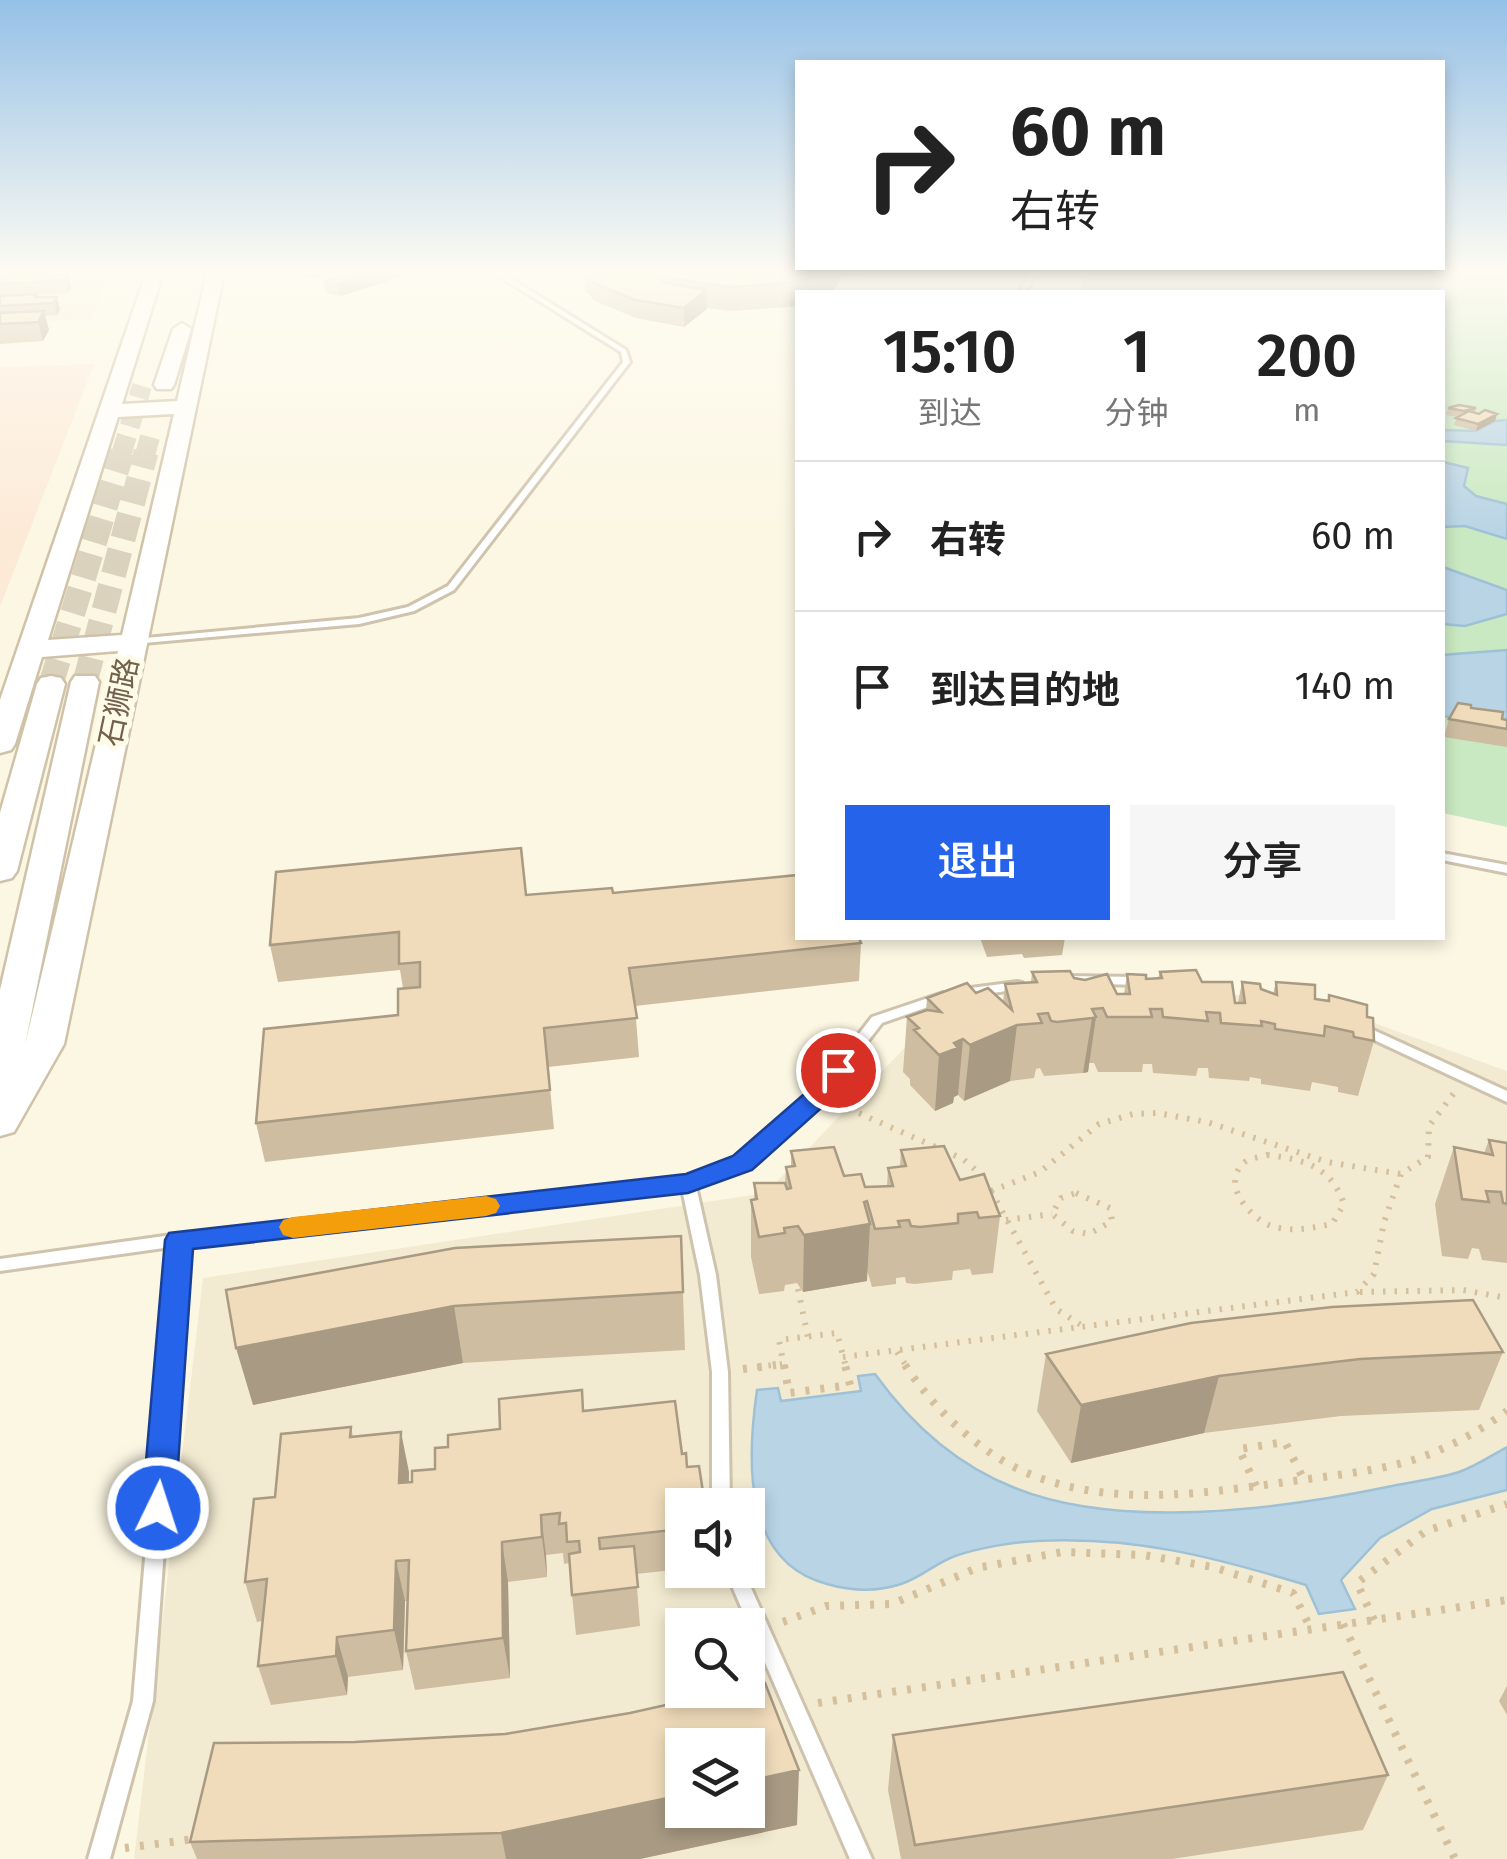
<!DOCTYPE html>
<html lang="zh">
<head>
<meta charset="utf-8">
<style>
	body { margin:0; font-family:"Fira Sans","Noto Sans SC",sans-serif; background:#f6f6f6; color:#222; height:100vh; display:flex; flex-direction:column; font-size:38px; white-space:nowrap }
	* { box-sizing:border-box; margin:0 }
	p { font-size:32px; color:#767676 }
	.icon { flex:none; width:55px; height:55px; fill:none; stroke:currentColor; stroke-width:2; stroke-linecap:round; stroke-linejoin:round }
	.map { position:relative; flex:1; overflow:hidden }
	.sheet { position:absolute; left:795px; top:290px; width:650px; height:650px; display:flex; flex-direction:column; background:#fff; border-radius:0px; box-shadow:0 5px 15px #0003 }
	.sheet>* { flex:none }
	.guide { position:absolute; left:795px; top:60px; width:650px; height:210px; border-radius:0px; box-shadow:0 5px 15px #0003; background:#fff; color:#222; overflow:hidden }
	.tools { position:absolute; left:665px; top:1488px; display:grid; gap:20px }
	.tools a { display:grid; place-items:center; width:100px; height:100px; border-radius:0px; background:#fff; box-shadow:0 5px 15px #0003; font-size:50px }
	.pin { position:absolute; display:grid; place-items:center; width:85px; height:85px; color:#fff; margin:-42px; border:5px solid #fff; border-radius:50%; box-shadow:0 2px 10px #0007 }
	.me { position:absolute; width:110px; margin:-55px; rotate:4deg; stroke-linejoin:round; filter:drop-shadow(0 0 8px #0008) }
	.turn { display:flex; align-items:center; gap:35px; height:210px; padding:0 50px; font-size:45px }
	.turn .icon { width:130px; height:130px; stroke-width:2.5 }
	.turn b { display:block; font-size:70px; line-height:85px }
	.eta { display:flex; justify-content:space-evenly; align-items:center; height:170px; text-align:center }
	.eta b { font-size:60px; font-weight:600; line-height:70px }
	.button { display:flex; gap:20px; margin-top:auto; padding:20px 50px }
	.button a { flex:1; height:115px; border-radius:0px; background:#2563eb; color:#fff; font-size:40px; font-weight:600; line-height:115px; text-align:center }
	.button a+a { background:#f6f6f6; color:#222 }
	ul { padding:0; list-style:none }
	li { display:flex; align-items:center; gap:30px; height:150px; padding:0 50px; border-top:2px solid #e0e0e0 }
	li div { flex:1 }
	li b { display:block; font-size:38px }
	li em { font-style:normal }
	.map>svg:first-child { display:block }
</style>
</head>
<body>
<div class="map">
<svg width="1507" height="1859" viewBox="0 0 1507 1859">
	<rect width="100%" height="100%" fill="#fcf7e3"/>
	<path fill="#f3ebd1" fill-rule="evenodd" d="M0 273H110L91 319 0 324Z
		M1142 991 1305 998 1507 1071V1859H134L203 1278 766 1193 912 1040 1017 1006ZM682 1505H748V1570H682ZM682 1625H748V1690H682ZM682 1745H748V1810H682Z"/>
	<path fill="#fcead7" d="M94 364 0 607V367Z"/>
	<path fill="#c9e9c2" d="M1085 273H1507V827L1443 813 1442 292H1080Z"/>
	<path fill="#b8d4e5" stroke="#9ec1d6" stroke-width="2.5" d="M1507 420V445L1443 441V430L1476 431 1495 421Z
		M1443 462 1468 468 1464 486 1476 496 1507 504V539L1465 526 1443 527Z
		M1443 567 1507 590V614L1465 626 1443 624Z
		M1507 650V728L1443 716 1442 655Z
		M875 1374C911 1424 956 1465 1015 1488 1121 1531 1282 1509 1392 1486 1414 1481 1438 1479 1459 1472 1476 1466 1492 1455 1507 1447V1490L1432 1509 1380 1538 1341 1580 1355 1609 1319 1614 1306 1585C1214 1557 1134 1536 1037 1541 1012 1542 979 1548 955 1556 936 1563 920 1578 901 1584 877 1592 851 1591 827 1584 742 1562 747 1459 757 1390L778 1388 781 1401 861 1391 858 1376Z"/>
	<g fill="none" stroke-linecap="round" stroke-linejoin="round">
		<path stroke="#dad2bd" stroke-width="20" stroke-dasharray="20 10" stroke-linecap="butt" d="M121 455 142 386
			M145 455 150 437"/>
		<path stroke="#dad2bd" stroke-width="25" stroke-dasharray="25 12" stroke-linecap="butt" d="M85 682 146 452
			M51 684 122 452"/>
		<g stroke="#cfc3ad" stroke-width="6">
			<path id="lane" d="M494 273H502L626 350 630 362 454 590 414 611 359 624 132 644 130 642 135 639 359 618 408 607 448 586 623 362 621 352Z
				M1029 273H1035L1026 292H1020Z
				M1442 853 1507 865V873L1442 860Z
				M1062 976 1141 977 1148 981 1141 985 1057 983 1056 980Z
				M1017 982 1022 983 1024 986 1022 989 963 997 956 993 963 989Z
				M943 993 948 994 950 997 948 1000 882 1023 824 1098 748 1167 696 1186 716 1275 728 1372 730 1505H712V1372L700 1275 682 1189 186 1245 153 1701 110 1859H88L133 1701 171 1247 0 1271V1259L179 1234 687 1178 738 1159 814 1092 872 1017Z
				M1360 1024 1507 1091V1102L1355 1031 1353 1028Z
				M725 1570H743L872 1859H850Z"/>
		</g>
		<g stroke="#d0c2a8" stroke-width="5">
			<path id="secondary" d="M146 273H163L122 404 177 401 207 273H224L64 1044 14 1132 0 1136V990L71 682 75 676H95L99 682 25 1045 118 651 42 657 15 744 11 750 0 753V700ZM174 414 122 635 48 640 118 417Z
				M182 323 191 329 174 385 171 389H157L154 385 173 329Z
				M51 676 61 678 65 684 17 871 12 878 0 881V813L37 684 41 678Z"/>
		</g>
		<path stroke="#d5c09e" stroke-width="6" stroke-dasharray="2.5 9" stroke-linecap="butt" d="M838 1104 963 1159 984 1177
			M1267 1155C1303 1159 1331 1166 1344 1204L1332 1224C1311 1228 1290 1233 1269 1225 1248 1216 1220 1182 1245 1162 1250 1158 1261 1157 1267 1155Z
			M991 1191 1040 1172 1099 1124 1133 1114 1157 1113 1207 1122 1327 1162 1401 1174
			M991 1191 1056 1309 1081 1325
			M1076 1193 1110 1208 1112 1221 1089 1234 1073 1231 1052 1214 1061 1198Z
			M1006 1220 1052 1214
			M798 1289 808 1337
			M1360 1292 1463 1290 1507 1298
			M897 1352 907 1367
			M843 1357 1357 1292 1374 1274 1384 1222 1401 1174 1428 1157 1429 1126 1454 1093
			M757 1367 782 1364
			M784 1367 779 1340 837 1333 846 1367"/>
		<path stroke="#d5c09e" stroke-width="8" stroke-dasharray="4 11" stroke-linecap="butt" d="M784 1365 789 1393 850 1385 845 1365
			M905 1365C936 1412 983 1457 1037 1477 1121 1508 1214 1492 1300 1480 1338 1475 1376 1471 1413 1460 1447 1449 1478 1432 1507 1411
			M743 1369 776 1365
			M1256 1486 1239 1449 1285 1442 1304 1480
			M1374 1620 1357 1583 1426 1531 1507 1504
			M783 1622 826 1606 892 1604 977 1568 1062 1552 1143 1555 1213 1567 1293 1593 1311 1629
			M1343 1624 1455 1859
			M818 1703 1507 1600
			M125 1848 194 1839"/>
		<use href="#lane" fill="#fff" fill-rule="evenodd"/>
		<use href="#secondary" fill="#fff" fill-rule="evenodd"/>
	</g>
	<path fill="#cebda1" d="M291 273H328L314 279Z
		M354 273H405L383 283 340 296 326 293 324 281 354 275Z
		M584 273H707L770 276 780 273H872L870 277 841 276 840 281 832 292H798V305L790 307 730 311 707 308 684 327 636 318 595 301 586 291Z
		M68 275 71 287 68 293 0 296V277Z
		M36 294 37 297H57L60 310 57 315 45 316 49 330 43 341 0 344V296Z
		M1448 408H1476L1475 413 1479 414H1497L1495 421 1476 431 1454 425 1457 417 1446 415Z
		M1471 708 1507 720V747L1444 737 1449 719Z
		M613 893 861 943 859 981 635 1006 639 1057 548 1067 554 1129 265 1162 256 1123 398 1015 403 988 400 970 278 982 270 945 526 895Z
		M980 938H1065L1062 955 1024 958 1022 954 987 957Z
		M1032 972 1074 978 1117 994H1124L1127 974 1146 979 1158 978 1160 972 1202 982 1235 1003H1238L1242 982 1273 994 1276 982 1315 999 1327 1001 1329 995 1367 1017 1374 1041 1358 1096 1338 1092V1087L1312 1082 1310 1091 1261 1084V1079L1250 1077 1249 1081 1209 1078 1208 1068H1198L1196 1076 1153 1073 1152 1064H1143L1142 1072H1098L1094 1063H1089L1088 1072 1083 1073 1044 1076 1040 1068 1036 1069 1034 1078 1010 1081 964 1101 958 1095 954 1097 953 1103 935 1111 910 1085V1079L903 1072 907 1017 926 1010 927 998 976 993 1003 1002 1005 984 1031 982Z
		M1489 1140 1507 1143V1263L1482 1260 1479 1249 1472 1248 1468 1259 1442 1256 1435 1204 1454 1147 1484 1153Z
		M901 1150 960 1180 1000 1216 993 1273 972 1275 970 1269 953 1271 952 1280 915 1284 906 1283 905 1277 896 1278V1284L872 1287 867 1270V1281L803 1292 797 1283 785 1285 784 1291 759 1294 751 1257V1200H754V1183L785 1184 786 1167H791V1151L865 1187 887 1186 888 1168 900 1166Z
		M681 1236 685 1350 463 1363 253 1405 455 1248Z
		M1503 1352 1479 1410 1341 1416 1204 1433 1071 1463 1037 1411 1046 1354Z
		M582 1390 584 1411 682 1505V1569L636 1574 640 1626 576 1635 569 1563 564 1564 563 1553 546 1555 547 1577 508 1582 510 1678 415 1690 406 1651 408 1601H405L403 1670 348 1677 347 1695 271 1705 258 1666 262 1621 257 1622 245 1582 275 1497 351 1427 353 1437 409 1472V1482H412L435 1469 448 1447 500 1429Z
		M1507 1686V1715L1499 1701Z
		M630 1713 797 1825 640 1859H197L190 1842 355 1742 505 1734Z
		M893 1735 1388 1775 1363 1830 1172 1859H901L888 1790Z"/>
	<path fill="#a89a83" d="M313 273H328L314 279Z
		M373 273H382L383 283 340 296 338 284Z
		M390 273H405L384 282 383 276Z
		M822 273H841L840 281 832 292H798V305L790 307V283Z
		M68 275 71 287 68 293 66 280Z
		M706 290 707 309 684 327V308Z
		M57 297 60 310 57 315 54 303Z
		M44 311 49 330 43 341 38 322Z
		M1497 414 1495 421 1476 431 1478 424Z
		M1096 1017 1088 1072 1083 1073 1092 1018Z
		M1017 1025 1010 1081 964 1101 970 1045Z
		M963 1039 958 1095 954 1097 953 1103 935 1111 939 1055 954 1043Z
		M870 1224 867 1281 803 1292 804 1235Z
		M454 1306 463 1363 253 1405 236 1348Z
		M1219 1376 1204 1433 1071 1463 1081 1405Z
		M401 1432 409 1472 408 1523 399 1483Z
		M541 1515 546 1555 547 1577 542 1537Z
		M502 1542 508 1582 510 1678 503 1638Z
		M396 1561 405 1601 403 1670 394 1630Z
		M337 1637 348 1677 347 1695 336 1656Z
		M799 1770 797 1825 640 1859H506L501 1833 682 1795V1810H748V1781Z"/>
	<path fill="#f0dcbb" stroke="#a89a83" stroke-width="2.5" d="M38 273H47L46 275H68L66 280 0 284V277Z
		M356 273H373L338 284 324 281 359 274Z
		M585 273H650L663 282 706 290 684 308 635 300 594 283Z
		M656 273 770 276 780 273H822L790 283 730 287 663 277Z
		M36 294 35 297H57L54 303 0 306V296Z
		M44 311 38 322 0 324V313Z
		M1459 405 1476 408 1464 411 1448 408Z
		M1485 410 1497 414 1478 424 1456 418 1469 411 1479 414Z
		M1458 703 1471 705V708L1503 712 1502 719 1507 720V729L1449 719Z
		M521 848 526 895 612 888 613 893 798 875V938H859L861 943 629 968 637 1018 544 1028 550 1090 256 1123 264 1029 398 1015V989L420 987V962L399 964V932L270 945 276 872Z
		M1196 970 1202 982H1232L1235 1003H1245L1242 982 1260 984 1261 989 1277 995 1276 982 1315 985V999L1329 1001V995L1367 1005V1017L1373 1018 1374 1041 1354 1037 1353 1032 1325 1026 1324 1036 1275 1029V1024L1261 1021 1262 1026 1221 1023 1220 1013 1206 1012 1208 1021 1163 1017 1162 1009H1150L1152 1017H1107L1103 1008 1092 1009 1096 1017 1092 1018 1057 1022 1051 1021 1048 1013 1038 1014 1042 1023 1017 1025 970 1045 963 1039 954 1043 958 1048 939 1055 914 1030 919 1028 907 1017 927 1010 941 1012 927 998 967 983 976 993 988 988 1012 1010 1005 984 1037 982 1032 972 1070 971 1074 978 1085 980 1107 974 1117 994H1130L1127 974 1146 975V979L1162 978 1160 972Z
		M1489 1140 1507 1143V1204L1503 1203 1501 1192 1486 1191 1489 1202 1462 1199 1454 1147 1493 1155Z
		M944 1146 960 1180 984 1174 1000 1216 979 1218 977 1212 958 1214V1223L920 1227 911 1226 909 1220 898 1221 900 1227 875 1229 867 1201 864 1202 870 1224 804 1235 798 1226 784 1228 785 1233 759 1237 751 1200 757 1199 754 1183H785L787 1189 791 1188 786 1167 795 1166 791 1151 834 1147 844 1176 861 1174 865 1187 893 1186 888 1168 906 1166 901 1150Z
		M681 1236 683 1292 454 1306 236 1348 226 1290 455 1248Z
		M1473 1300 1503 1352 1360 1359 1219 1376 1081 1405 1046 1354 1191 1323 1332 1307Z
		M582 1390 583 1411 675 1401 682 1454 686 1453 687 1467 699 1466 705 1505H682V1529L599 1538 600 1549 634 1546 638 1587 572 1595 569 1554 580 1552 579 1541 567 1542 566 1523 559 1524 560 1513 541 1515 542 1537 502 1542 503 1638 406 1651 409 1560 396 1561 394 1630 337 1637 336 1656 258 1666 267 1579 245 1582 254 1499 275 1497 281 1434 351 1427 350 1437 401 1432 399 1483 412 1482V1471L435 1469V1448L448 1447V1435L500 1429 499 1399Z
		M1343 1672 1388 1775 915 1845 893 1735Z
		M765 1683 799 1770 748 1781V1745H682V1795L501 1833 190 1842 214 1743 355 1742 505 1734 630 1713 733 1690H748V1687Z"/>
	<linearGradient id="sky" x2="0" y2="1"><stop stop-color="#95c1e7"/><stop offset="0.51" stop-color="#fefbf2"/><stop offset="1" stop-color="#fefbf2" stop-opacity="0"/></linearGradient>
	<rect width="1507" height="534" fill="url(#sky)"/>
	<path fill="#2563eb" stroke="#184099" stroke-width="2.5" d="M838 1062 851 1070 828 1102 752 1170 688 1193 193 1249 175 1508 170 1519 158 1523 147 1519 142 1508 165 1240 169 1233 686 1174 733 1156 810 1089 829 1064Z"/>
	<path fill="#f59e0b" d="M486 1196 496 1199 500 1206 496 1213 486 1216 293 1238 283 1235 279 1227 283 1220 293 1217Z"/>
	<g text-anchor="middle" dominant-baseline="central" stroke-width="10" stroke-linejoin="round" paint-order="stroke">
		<g font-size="30" fill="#73614a" stroke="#fffbe9">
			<text transform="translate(119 702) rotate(-78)">石狮路</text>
		</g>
	</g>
</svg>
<div class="tools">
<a><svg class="icon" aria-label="sound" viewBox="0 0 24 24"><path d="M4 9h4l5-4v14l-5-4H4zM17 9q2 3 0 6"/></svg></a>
<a><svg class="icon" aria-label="search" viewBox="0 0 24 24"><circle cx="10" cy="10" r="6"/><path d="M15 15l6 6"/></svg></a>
<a><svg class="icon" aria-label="layers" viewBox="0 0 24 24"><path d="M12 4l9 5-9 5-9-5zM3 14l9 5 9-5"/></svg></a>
</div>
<div class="pin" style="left:838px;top:1070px;background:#d93025"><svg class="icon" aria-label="arrive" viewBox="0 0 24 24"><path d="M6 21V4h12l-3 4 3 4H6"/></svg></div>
<svg class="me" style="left:158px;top:1508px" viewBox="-20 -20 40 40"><circle r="17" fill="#2563eb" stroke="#fff" stroke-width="3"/><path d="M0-11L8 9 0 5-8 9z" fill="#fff"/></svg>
<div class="guide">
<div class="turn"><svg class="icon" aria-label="right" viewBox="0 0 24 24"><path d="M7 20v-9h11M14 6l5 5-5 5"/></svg><div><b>60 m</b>右转</div></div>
</div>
<section class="sheet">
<div class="eta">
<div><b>15:10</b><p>到达</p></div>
<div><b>1</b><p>分钟</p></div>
<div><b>200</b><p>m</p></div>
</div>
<ul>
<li><svg class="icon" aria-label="right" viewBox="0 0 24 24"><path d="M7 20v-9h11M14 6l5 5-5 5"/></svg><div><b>右转</b></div><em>60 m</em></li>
<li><svg class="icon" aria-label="arrive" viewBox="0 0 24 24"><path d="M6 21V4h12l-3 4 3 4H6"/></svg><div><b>到达目的地</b></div><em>140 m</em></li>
</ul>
<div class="button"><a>退出</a><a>分享</a></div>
</section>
</div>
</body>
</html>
